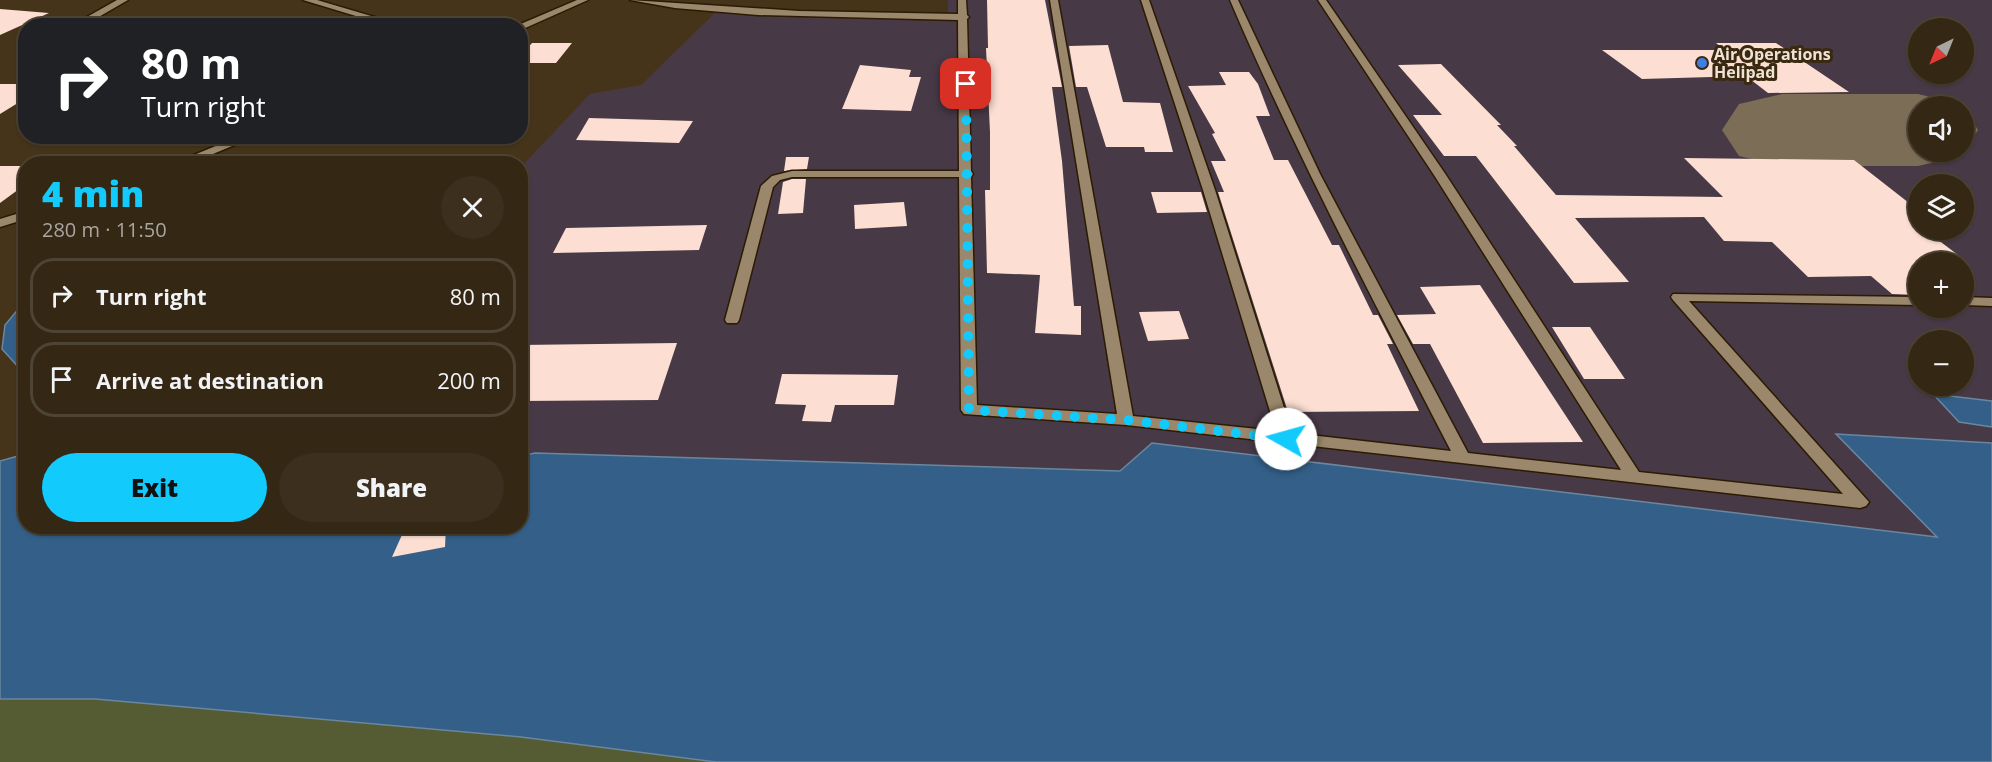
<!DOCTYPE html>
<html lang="en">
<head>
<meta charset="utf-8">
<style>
	body { margin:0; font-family:"Open Sans",sans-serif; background:#3c2f1d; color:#f1f3f6; height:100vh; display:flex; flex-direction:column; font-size:22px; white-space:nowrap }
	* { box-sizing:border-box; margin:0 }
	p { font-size:20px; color:#a9a5a0 }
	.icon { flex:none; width:33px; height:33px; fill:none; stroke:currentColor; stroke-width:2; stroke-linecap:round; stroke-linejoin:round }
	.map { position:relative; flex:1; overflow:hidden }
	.details { position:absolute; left:18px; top:156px; width:510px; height:378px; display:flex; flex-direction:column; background:#342714; border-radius:24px; box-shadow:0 2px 4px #0004,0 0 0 2px #4e4434 }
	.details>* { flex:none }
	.hud { position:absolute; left:18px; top:18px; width:510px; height:126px; border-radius:24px; box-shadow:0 2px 4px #0004,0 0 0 2px #4e4434; background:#202124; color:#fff; overflow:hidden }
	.needle { width:39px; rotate:223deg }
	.buttons { position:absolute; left:1908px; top:18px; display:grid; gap:12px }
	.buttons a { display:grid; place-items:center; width:66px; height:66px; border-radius:50%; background:#342714; box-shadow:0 2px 4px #0004,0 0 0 2px #4e4434; font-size:30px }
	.pin { position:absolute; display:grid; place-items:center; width:51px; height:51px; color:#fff; margin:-26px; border-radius:12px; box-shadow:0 3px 9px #0006 }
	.me { position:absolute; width:66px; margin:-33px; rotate:277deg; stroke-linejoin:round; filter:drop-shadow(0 0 4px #0008) }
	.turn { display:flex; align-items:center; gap:21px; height:126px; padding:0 24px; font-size:27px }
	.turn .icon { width:78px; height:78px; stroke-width:2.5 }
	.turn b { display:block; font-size:42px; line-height:51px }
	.round { display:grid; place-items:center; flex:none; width:63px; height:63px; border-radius:32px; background:#3c2f1d }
	.headline { display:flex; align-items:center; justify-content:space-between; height:102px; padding:0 24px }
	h1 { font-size:36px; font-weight:800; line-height:45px; color:#12cafb }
	.cta { display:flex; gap:12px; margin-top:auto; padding:12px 24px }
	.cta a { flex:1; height:69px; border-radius:36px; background:#12cafb; color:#111; font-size:24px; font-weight:800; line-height:69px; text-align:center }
	.cta a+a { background:#3c2f1d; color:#f1f3f6 }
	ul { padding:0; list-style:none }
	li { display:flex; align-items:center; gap:18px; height:75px; margin:0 12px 9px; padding:0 12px; border:3px solid #4e4434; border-radius:24px }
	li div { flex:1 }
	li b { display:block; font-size:22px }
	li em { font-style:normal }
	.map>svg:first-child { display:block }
</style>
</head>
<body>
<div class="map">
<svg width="1992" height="762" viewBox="0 0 1992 762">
	<rect width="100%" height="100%" fill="#45341a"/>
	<path fill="#483946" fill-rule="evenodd" d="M948 0H1992V401L1934 394 1959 422 1992 427V443L1836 434 1939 537 1152 443 1120 471 535 453 521 456 520 168 590 94 641 85 722 6 856 13 948 15ZM1918 28H1964V74H1918ZM1918 106H1964V152H1918ZM1918 184H1964V230H1918ZM1918 262H1964V308H1918ZM1918 340H1964V386H1918Z"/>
	<path fill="#555b33" d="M0 699H95L521 737 716 762H0Z"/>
	<path fill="#335f88" stroke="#6b879f" stroke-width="1.5" d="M25 301V370H21L2 349 5 325Z
		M1933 394 1992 401V427L1959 422Z
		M1836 434 1992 443V762H716L521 737 95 699H0V461L25 454 26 526H520L521 456 535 453 1120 471 1152 443 1937 537Z"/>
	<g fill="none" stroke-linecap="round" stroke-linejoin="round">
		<path fill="#7c6d56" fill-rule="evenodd" d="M1782 94H1918L1961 104 1962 106H1918V152H1964V108L1978 130 1961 156 1918 166H1782L1739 156 1722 130 1739 104Z"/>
	</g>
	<path fill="#fcded2" d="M987 0H1045L1062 87H1052L1062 161 1074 306H1081V335L1035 333 1040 275 987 273 985 190H990V132L986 48H988Z
		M0 9 49 13 0 35Z
		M532 43H572L556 63H520V56Z
		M1716 43H1776L1849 92 1768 93 1746 76 1642 79 1602 50H1725Z
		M1108 45 1123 102 1160 103 1173 152H1145L1144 147H1106L1087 87H1076L1069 46Z
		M1441 64 1501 125H1497L1517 146H1514L1556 195 1723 197 1684 158 1854 160 1918 210V230H1925L1962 258H1948L1954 262H1918V284H1915L1918 287V295L1892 294 1871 276 1808 277 1772 242 1724 241 1704 217 1575 218 1629 282 1574 283 1476 156H1444L1413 115H1442L1398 65Z
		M860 65 911 70 909 77H921L911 111 842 109Z
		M1219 72H1249L1258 84 1270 116H1256L1274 160H1288L1332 245H1339L1373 315H1378L1393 344H1387L1419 411 1288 412 1218 192H1224L1211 161H1226L1212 134 1215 133 1188 86 1226 85Z
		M0 84H26V98L0 114Z
		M589 118 693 121 679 143 576 140Z
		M786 157H809L807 169 784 171Z
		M0 166H26V184L0 203Z
		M792 179H806L803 213 778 214 783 182Z
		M1151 192H1201L1207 212 1157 213Z
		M904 202 907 226 855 229 854 205Z
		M707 225 699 250 553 253 566 228Z
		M1480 285 1583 442 1483 443 1430 344H1413L1397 315 1436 314 1420 287Z
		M1179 311 1189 339 1148 341 1139 312Z
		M1552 327H1590L1625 379H1584Z
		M677 343 658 400 520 401V345Z
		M782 374 898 375 894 405H835L831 422 802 421 806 405 775 404Z
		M406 526H446L445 547 392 557Z"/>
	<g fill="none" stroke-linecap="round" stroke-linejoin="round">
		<g stroke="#2b1b02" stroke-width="3">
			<path id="minor" d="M117 0H128L83 26H71Z
				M303 0H317L405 26H389Z
				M577 0H588L523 29 516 26Z
				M630 0 799 11 958 14V0H966L967 15 969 17 967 19 971 171 973 174 971 177 977 405 1117 414 1050 0H1058L1133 416 1276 431 1203 190 1141 0H1149L1215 190 1292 433 1451 451C1374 302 1296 154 1230 0H1238L1320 174 1468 453 1621 470 1434 175 1318 0H1326L1446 175 1639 472 1843 494 1673 300 1671 297 1673 294 1918 297V305L1689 301 1869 502 1866 506 1860 508 1126 425 964 414 961 410 959 177H792L780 180 773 187 739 320 737 323H727L725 320 761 186 772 176 792 171H959L958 20 758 15 675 8Z
				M240 136H256L189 164H172Z
				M26 211V219L0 227V219Z
				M1964 297 1992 298V306L1964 305Z"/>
		</g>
		<use href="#minor" fill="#9b876b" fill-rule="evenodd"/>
	</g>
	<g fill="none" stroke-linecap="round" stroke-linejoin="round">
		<path stroke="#12cafb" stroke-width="10" stroke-dasharray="0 18" d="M966 84 969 410 1126 420 1286 439"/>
	</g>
	<circle fill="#3f7fe0" stroke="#3a2910" stroke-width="2" cx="1702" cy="63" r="6"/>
	<g text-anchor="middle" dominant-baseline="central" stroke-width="6" stroke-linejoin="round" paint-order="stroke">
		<g font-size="16" font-weight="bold" fill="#eee3d4" stroke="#3a2910" text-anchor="start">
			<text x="1714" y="54">Air Operations<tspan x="1714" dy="18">Helipad</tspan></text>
		</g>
	</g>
</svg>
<div class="buttons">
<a><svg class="needle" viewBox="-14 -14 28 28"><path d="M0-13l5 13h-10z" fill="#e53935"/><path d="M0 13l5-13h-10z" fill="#a9a5a0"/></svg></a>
<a><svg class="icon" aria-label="sound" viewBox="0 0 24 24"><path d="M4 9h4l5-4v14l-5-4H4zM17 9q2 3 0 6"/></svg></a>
<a><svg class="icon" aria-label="layers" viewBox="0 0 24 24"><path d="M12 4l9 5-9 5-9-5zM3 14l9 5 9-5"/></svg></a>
<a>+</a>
<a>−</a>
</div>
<div class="pin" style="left:966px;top:84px;background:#d93025"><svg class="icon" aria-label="arrive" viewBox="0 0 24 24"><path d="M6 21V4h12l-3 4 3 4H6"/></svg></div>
<svg class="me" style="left:1286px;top:439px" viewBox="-20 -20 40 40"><circle r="19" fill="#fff"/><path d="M0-13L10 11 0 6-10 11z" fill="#12cafb"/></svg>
<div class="hud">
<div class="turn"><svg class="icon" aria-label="right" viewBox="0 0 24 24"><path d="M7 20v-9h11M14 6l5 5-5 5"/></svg><div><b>80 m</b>Turn right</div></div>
</div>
<section class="details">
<div class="headline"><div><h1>4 min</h1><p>280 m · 11:50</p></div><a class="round"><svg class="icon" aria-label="close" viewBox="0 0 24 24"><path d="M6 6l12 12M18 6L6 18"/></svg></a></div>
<ul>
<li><svg class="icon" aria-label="right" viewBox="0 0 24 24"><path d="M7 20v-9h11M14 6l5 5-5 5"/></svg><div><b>Turn right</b></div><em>80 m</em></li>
<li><svg class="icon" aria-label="arrive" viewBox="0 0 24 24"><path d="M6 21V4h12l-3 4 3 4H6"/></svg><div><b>Arrive at destination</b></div><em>200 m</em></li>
</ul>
<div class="cta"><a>Exit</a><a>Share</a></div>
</section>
</div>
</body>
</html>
